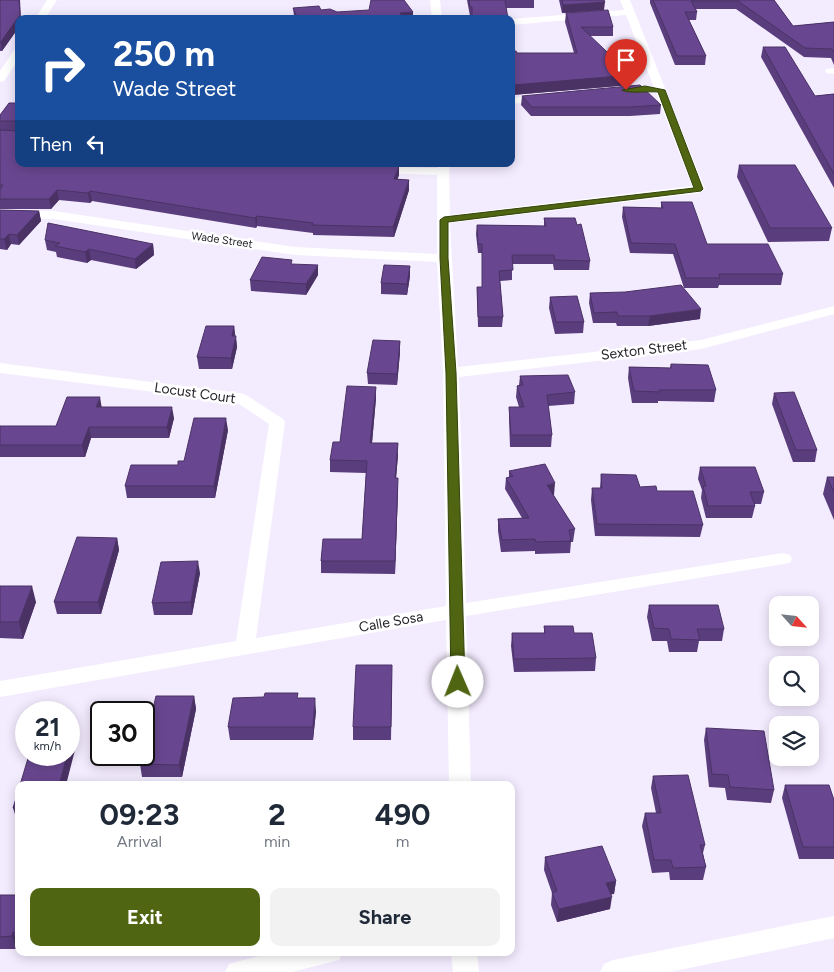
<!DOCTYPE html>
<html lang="en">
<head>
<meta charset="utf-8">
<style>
	body { margin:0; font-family:Figtree,sans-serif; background:#f2f2f3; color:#1f2937; height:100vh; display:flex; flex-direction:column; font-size:19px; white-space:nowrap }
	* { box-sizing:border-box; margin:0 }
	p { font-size:16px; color:#747a83 }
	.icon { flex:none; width:28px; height:28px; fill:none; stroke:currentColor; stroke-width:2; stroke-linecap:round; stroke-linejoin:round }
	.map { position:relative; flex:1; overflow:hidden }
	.panel { position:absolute; left:15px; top:781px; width:500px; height:175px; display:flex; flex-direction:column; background:#fff; border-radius:10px; box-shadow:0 2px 12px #0003 }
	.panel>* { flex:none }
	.guide { position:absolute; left:15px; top:15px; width:500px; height:152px; border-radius:10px; box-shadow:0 2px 12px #0003; background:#1a4fa0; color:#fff; overflow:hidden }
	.needle { width:32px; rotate:117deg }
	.tools { position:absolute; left:769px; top:596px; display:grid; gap:10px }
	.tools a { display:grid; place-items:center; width:50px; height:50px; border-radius:10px; background:#fff; box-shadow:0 2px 12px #0003; font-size:25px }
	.speed { position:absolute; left:15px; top:701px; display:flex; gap:10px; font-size:25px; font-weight:700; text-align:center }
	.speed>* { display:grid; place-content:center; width:65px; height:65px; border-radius:50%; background:#fff; box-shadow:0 2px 12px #0003; line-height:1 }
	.speed small { font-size:12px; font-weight:400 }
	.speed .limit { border:2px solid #111; border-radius:8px; background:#fff; color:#111 }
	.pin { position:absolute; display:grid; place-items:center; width:42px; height:42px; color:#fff; margin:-51px -21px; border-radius:50% 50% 50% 0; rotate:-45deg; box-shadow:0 0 5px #0007 }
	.pin .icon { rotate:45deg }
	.me { position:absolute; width:55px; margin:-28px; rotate:359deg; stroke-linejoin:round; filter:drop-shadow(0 0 4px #0008) }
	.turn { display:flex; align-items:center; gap:18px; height:105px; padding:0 15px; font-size:22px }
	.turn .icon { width:65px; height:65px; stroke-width:2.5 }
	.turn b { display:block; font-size:35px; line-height:42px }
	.then { display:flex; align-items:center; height:48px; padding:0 15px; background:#0003; gap:10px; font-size:19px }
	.eta { display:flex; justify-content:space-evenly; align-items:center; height:85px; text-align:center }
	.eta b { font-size:30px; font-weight:700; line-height:35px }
	.cta { display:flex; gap:10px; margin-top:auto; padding:10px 15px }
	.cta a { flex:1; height:58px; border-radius:10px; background:#4f6512; color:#fff; font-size:20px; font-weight:700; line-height:58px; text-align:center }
	.cta a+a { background:#f2f2f3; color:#1f2937 }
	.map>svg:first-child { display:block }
</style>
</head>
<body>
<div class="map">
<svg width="834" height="972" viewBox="0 0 834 972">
	<rect width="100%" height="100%" fill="#f3ebfe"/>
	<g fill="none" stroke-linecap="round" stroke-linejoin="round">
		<path fill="#fff" fill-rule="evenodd" d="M47 0H57L45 19H35Z
			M430 0H440L442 19H432Z
			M620 0H630L705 189 699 193 450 223 458 367 701 340 834 306V314L701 349 459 377 466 603 783 553 790 555 792 559 790 563 466 616 471 785H449L446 620 0 697V681L236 641 269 424 236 402 0 373V363L240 393 246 395 283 419 285 422 256 638 446 606 443 373 437 262 295 255 54 219 0 218V210L54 211 295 247 437 254V175L375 173 369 169 371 166 437 168V164H449L450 215 692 186 626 15 511 25V19L624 10Z
			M19 48V59L4 81 0 82V71L15 49Z
			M834 68V74L826 73 825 71 826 69Z
			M546 95 550 96 551 98 550 100 511 104V98Z
			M834 916V938L670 972H600L604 964 613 960Z
			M274 952H343L339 960 292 972H225L229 964Z
			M451 952H477L479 972H453Z"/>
	</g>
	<path fill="#5a3d7c" d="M0 0 19 19V27L2 51H0Z
		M467 0H534V8H506L508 19H472L471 16H470Z
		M559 0H604V10L562 13Z
		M650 0H774L793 26 834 22V65L831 58 804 57 736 9H696L697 12 696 20H689L706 56 705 65H675L650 3Z
		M293 8 321 10 337 12H413V19H295L294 16Z
		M566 13 613 27V36H590L630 85 512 95V96L513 122 512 132H511V44L512 51 517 53H574L565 22Z
		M763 47 815 96 834 94V188L761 57Z
		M522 96 661 105 660 114 630 116H531L521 105Z
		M19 103V164L399 175 397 180H409V190L394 237 313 235V233L257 226 256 228 92 201 90 203 59 200 51 209H0V130H17H0V115Z
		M381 164H403V165Z
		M739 165 832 228 829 241 768 242 737 177Z
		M661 202 707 244 783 274 781 285H719L718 288H684L673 254 630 253 622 217 623 207 661 208Z
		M0 210 39 211 41 221 19 245 11 244 7 250 0 249Z
		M544 218 590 261 589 270H554L553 264H512V280L500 281 503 317 502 327H478L477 287H482V253H478L476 234 477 225 544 226Z
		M45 240 153 244 154 255 136 269 91 260 87 263 57 257 56 252 47 250Z
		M410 266V276L407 295 381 294V283Z
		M318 275 306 295 251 291 250 280Z
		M590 293 700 319 648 326H617L616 323H593L589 303Z
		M550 297 584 322 583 333 555 334 549 308Z
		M234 326 237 347 232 369H199L197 357Z
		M400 341V352L397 385 368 384 367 373Z
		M671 364 716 390 714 402 658 401V403H632L628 378 629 367 670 368Z
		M520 376 575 392 574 404 548 406 552 435 551 447H510L509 419V407H519L516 397 517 386 519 385Z
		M774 393 817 450 815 462H793L772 404Z
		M376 398 372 443 398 455 396 478 398 489 395 574 321 573V561L362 539 366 473 330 472V460L340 442Z
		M101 407 174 418 169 438H91L85 457H0V426H56Z
		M228 430 215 498H127L125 486 178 465Z
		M700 467 764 492 761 504H754L755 506 752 518H706L701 498 702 490 698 479Z
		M509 471 554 495H553L575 529 573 542H571L570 553 535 554V551L501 552 498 531V519L522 518 505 489 506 478 509 477Z
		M601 474 640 487 657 491 703 525 700 537 595 536 591 500 592 488H600Z
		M827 477H834V520L823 494Z
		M117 538 119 550 101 614H57L54 602Z
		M200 573 192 615H154L152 603Z
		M0 586 36 602 23 639 0 638Z
		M649 605 724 629 722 641H699L697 652H669L667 641H652L647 617Z
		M544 626 574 633 596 658 595 671 514 672 511 646 512 633H544Z
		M392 678 391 740H353V727Z
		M194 696 196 709 182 777H142L140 764Z
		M298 698 316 711 313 740H230L228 727Z
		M706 728 774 790 771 803 727 800 725 788 709 787 704 740Z
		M653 776 705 845 703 853 706 867 703 880H670L669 872 652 873 642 826 645 813H656L651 788Z
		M785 785 834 800V859H799L782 798Z
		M19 789V821H17L13 808Z
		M545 857 616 881 614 894H611L610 909 557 922 551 905 552 893 544 870Z
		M0 895H19V945H17L16 949H0Z"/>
	<path fill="#4a3265" d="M19 0H20L21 19H19V27L2 51 1 43Z
		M605 2 604 10 562 13 563 5Z
		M413 12V19H400V13Z
		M631 75 630 85 512 95 511 96V87L513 85Z
		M399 166V175L394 189V179Z
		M409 180V190L394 237 393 227Z
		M57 190 59 200 51 209 49 199Z
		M90 191 92 201 90 203 88 193Z
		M39 211 41 221 19 245 17 235Z
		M257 216V226L256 228 255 218Z
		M9 234 11 244 7 250 4 239Z
		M153 244 154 255 136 269 135 259Z
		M89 249 91 260 87 263 85 252Z
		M318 265V275L306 295V284Z
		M410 266V276L407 295V284Z
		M701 309 700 319 648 326 650 316Z
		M234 326 235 337 232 336Z
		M236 336 237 347 232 369 231 358Z
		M400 341V352L397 385V374Z
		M376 387V398L371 454 370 443Z
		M100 397 102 409 96 407Z
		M172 407 174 418 169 438 167 427Z
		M226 418 228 430 215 498 214 486Z
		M89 427 91 438 85 457 82 445Z
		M398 443V455L395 490V478Z
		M398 478V489L395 574V561Z
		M555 483 554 495 546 497 547 485Z
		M117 538 119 550 101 614 98 602Z
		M198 561 200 573 192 615 191 602Z
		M32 586 36 602 23 639 19 622Z
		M194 696 196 709 182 777 179 765Z
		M315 698 316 711 313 740V727Z
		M72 737 75 750 66 785H59L67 755H69V749Z
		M616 881 614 894 604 896 606 883Z
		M612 897 610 909 557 922 559 909Z
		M13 932 17 945 16 949 12 936Z"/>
	<path fill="#694790" stroke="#4a3265" d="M0 0H19L20 15 0 43Z
		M371 0H404L413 12 400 13 404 19H298L293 8 319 6 321 10 330 9 337 12 369 10Z
		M469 0H505L508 19H472V7H470Z
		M562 0H604L605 2 563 5Z
		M653 0H774L793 26 834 22V52L832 49 805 48 738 1H691L697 12H685L706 56H677Z
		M608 10 613 27H581L631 75 513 85 511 87V44L512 51H516L517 53H577L566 13Z
		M244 17V19H219Z
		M763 47H785L815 96 834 94V174Z
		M640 85 661 105 631 107H532L522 96Z
		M511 95 513 96V122H511Z
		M9 103H19V123L17 121H0V115Z
		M19 124V164H346L399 166 394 179 409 180 393 227 312 225 313 223 257 216 255 218 90 191 88 193 57 190 49 199H0V189L3 185H0V130L17 131Z
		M739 165H795L832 228H770Z
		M661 202H692L707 244H768L783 274H719L720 278H686L675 244 631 243 623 207 663 208Z
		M0 210 39 211 17 235 9 234 4 239H0Z
		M544 218H575L577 225 581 224 590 261 555 260 554 255H512L513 270 499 271 503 317H478L477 287H482V244H478L477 225 546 226Z
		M48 223 153 244 135 259 89 249 85 252 55 246 60 243 45 240Z
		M262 257 292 260 291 264 318 265 306 284 250 280Z
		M384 265 410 266 407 284 381 283Z
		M681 285 701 309 650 316H618L617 312 594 313 590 293 625 292Z
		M577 296 584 322H556L550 297Z
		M206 326H234L232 336H236L231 358 197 357Z
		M373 340 400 341 397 374 367 373Z
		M671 364 708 365 716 390H659V392L634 391 629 367 671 368Z
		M568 375 575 392 547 395 552 435H511L509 407H524L517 386 523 385 520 376Z
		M347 386 376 387 370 443H398L395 478H398L395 561H321L323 539H362L367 461 330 460 333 442H340Z
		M794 392 817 450H796L774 393Z
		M67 397H100L96 407H172L167 427H89L82 445H0V426H56Z
		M194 418H226L214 486H125L131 465H178V461H184Z
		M545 464 555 483 547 485 575 529 569 530 571 541 536 542 535 539 502 540 498 519 529 518 506 478 513 476 509 471Z
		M700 467H755L764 492H750L755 506H708L703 486H706Z
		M601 474 636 475 640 487 656 486 657 491H693L703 525 597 524 592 488H602Z
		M827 477H834V492Z
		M77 537 117 538 98 602H54Z
		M198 561 191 602 152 603 161 562Z
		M0 586H32L19 622H0Z
		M649 605H718L724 629H697L700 640 671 639 669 629 654 628Z
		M544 626H573L574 633H592L596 658 514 659 512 633H545Z
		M356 665H392L391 727H353Z
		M265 693H298L297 698H315L313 727H228L233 698 264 697Z
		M156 696H194L179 765 140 764 142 755H144V747Z
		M706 728 764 731 774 790 730 787 728 775 712 774Z
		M69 737H72L69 749Z
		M29 755H67L59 785H20Z
		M688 775 705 845H700L706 867 673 868 671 860H654L645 813H661L653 776Z
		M785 785H829L834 800V847H803Z
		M19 789V808H13Z
		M602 846 616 881 606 883 612 897 559 909 552 893 557 891 545 857Z
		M0 895H19V932H13L12 936 0 937Z"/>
	<path fill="#4f6512" stroke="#33420c" d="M645 86 665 90 703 189 701 191 448 222V258L456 373 465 682 463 686H453L451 682 446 373 440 258V220L444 217 694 188 658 92C649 91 629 94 622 90Z"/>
	<g text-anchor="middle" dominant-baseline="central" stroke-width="5" stroke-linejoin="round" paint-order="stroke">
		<g font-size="11" fill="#252229" stroke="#fff">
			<text transform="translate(222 240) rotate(8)">Wade Street</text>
		</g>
		<g font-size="14" fill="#252229" stroke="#fff">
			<text transform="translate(644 350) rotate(-7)">Sexton Street</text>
			<text transform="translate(195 393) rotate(8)">Locust Court</text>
			<text transform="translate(391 622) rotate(-10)">Calle Sosa</text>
		</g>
	</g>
</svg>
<div class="tools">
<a><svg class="needle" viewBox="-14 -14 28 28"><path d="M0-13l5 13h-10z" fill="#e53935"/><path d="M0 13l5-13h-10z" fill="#747a83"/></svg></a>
<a><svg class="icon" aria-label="search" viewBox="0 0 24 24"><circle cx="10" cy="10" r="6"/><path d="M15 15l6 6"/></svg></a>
<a><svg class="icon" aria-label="layers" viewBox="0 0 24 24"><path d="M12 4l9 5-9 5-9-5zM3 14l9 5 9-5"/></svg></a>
</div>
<div class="speed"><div>21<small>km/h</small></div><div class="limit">30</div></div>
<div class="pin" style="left:626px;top:90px;background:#d93025"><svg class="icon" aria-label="arrive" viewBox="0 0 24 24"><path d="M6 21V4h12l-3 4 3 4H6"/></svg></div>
<svg class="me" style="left:458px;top:682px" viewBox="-20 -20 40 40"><circle r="19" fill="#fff"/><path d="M0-13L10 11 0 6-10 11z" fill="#4f6512"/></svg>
<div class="guide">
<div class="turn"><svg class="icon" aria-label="right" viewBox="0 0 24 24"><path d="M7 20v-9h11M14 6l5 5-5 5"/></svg><div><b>250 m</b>Wade Street</div></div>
<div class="then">Then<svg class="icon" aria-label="left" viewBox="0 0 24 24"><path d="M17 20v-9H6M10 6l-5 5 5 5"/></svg></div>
</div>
<section class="panel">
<div class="eta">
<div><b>09:23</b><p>Arrival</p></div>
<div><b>2</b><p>min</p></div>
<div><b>490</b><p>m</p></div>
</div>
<div class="cta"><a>Exit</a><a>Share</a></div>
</section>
</div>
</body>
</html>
